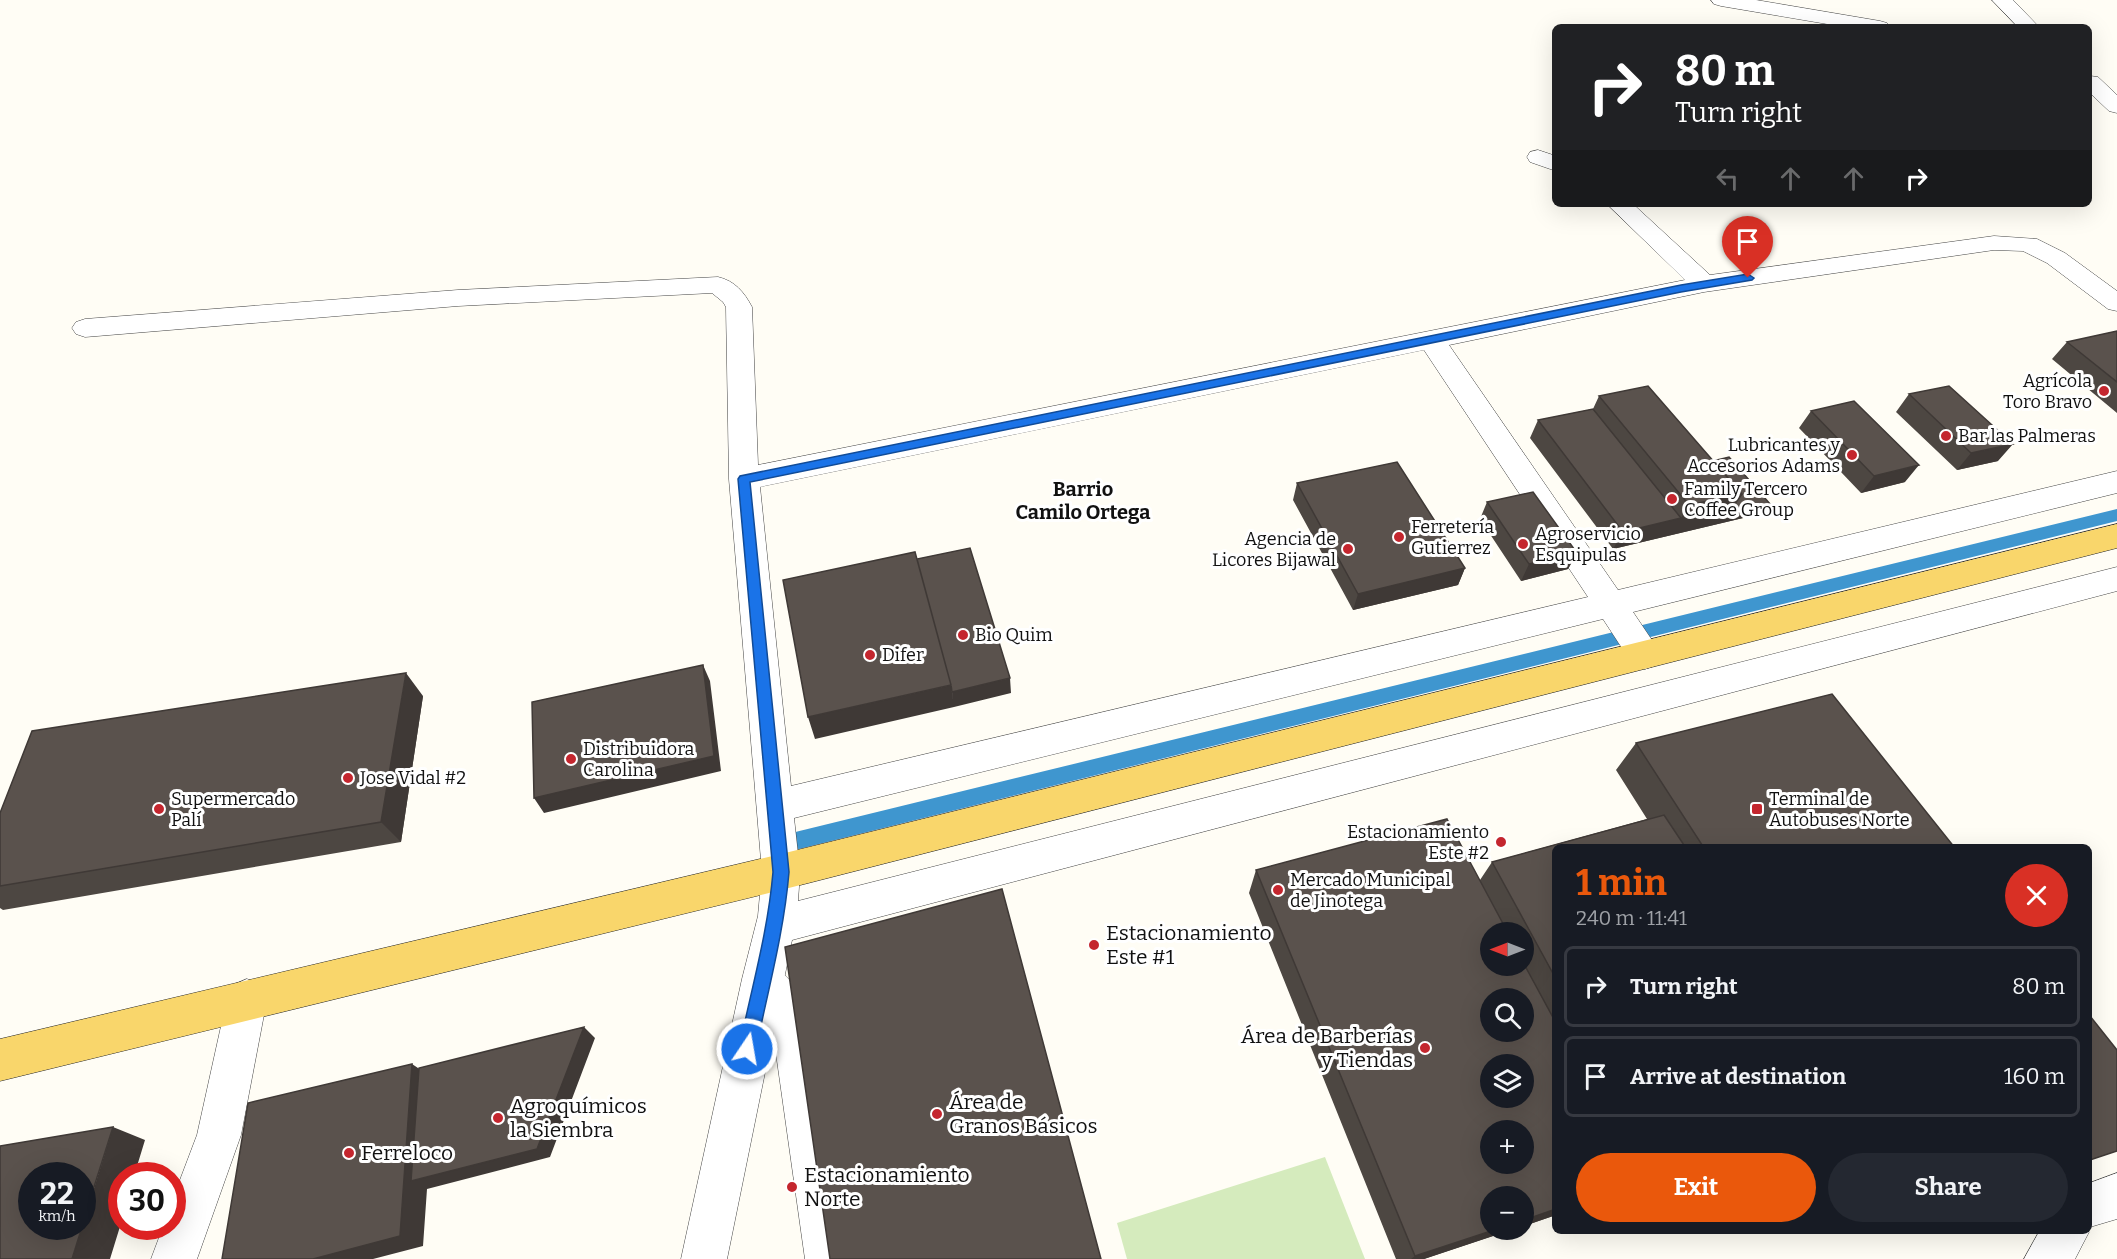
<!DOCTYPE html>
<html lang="en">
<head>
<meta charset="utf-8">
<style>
	body { margin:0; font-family:Bitter,serif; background:#242831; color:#f1f3f6; height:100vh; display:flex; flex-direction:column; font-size:22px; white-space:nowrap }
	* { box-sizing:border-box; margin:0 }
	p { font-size:20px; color:#9ea1a6 }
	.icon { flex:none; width:33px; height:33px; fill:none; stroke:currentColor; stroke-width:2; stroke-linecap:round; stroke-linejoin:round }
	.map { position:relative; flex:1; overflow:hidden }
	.drawer { position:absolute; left:1552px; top:844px; width:540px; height:390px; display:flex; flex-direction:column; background:#171b24; border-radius:9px; box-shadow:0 6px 24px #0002 }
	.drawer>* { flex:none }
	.banner { position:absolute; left:1552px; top:24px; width:540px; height:183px; border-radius:9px; box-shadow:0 6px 24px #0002; background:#202124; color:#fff; overflow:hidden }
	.needle { width:39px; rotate:270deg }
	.fabs { position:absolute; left:1480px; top:922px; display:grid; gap:12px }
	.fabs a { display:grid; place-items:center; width:54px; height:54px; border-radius:50%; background:#171b24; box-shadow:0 6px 24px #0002; font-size:30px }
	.speed { position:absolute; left:18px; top:1162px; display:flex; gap:12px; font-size:30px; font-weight:700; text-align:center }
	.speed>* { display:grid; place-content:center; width:78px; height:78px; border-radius:50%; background:#171b24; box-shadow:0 6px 24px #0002; line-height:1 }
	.speed small { font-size:15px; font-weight:400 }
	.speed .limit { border:9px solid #d22; background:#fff; color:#111 }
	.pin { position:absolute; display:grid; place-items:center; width:51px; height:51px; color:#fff; margin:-62px -26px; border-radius:50% 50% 50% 0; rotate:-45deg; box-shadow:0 0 6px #0007 }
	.pin .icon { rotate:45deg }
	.me { position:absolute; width:66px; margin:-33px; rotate:12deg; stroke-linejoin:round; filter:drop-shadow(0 0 4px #0008) }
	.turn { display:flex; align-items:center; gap:21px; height:126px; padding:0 24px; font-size:27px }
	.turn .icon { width:78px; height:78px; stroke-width:2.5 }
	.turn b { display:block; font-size:42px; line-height:51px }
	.lanes { display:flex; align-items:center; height:57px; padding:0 24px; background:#0003; justify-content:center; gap:30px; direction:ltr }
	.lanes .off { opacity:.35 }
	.round { display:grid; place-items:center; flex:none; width:63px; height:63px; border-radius:32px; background:#242831 }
	.head { display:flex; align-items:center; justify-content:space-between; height:102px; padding:0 24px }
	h1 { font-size:36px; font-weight:700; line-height:45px; color:#ea580c }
	.action { display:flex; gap:12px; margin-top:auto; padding:12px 24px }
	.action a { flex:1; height:69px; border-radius:36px; background:#ea580c; color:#fff; font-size:24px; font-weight:700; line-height:69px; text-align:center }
	.action a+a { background:#242831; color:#f1f3f6 }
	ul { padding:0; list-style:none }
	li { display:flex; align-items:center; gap:18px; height:81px; margin:0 12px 9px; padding:0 12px; border:3px solid #363941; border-radius:9px }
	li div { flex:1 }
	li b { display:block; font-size:22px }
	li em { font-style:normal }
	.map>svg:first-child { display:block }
</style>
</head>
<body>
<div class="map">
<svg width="2117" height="1259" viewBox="0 0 2117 1259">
	<rect width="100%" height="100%" fill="#fffdf5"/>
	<path fill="#d5ebbd" d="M1325 1157 1365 1259H1127L1117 1223Z"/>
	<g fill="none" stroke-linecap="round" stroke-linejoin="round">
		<path fill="#3f96cf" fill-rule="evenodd" d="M2117 509V521L779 854 772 851 770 845 772 839 779 836Z"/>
		<g stroke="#444" stroke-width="1">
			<path id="lane" d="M762 960C783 969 800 989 809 1010L849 1259H805L771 1018 748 992 743 979 748 966Z"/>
		</g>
		<g stroke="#444" stroke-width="1">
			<path id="street" d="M1711 0H1756L1880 21 1887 23 1890 27H1845L1721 6 1714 4Z
				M1992 0H2013L2039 27H2018Z
				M2090 76 2098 77 2117 95V113L2109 111 2090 93Z
				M1538 150 1556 156V171L1530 162 1527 157 1530 152Z
				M1607 204H1633L1710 275 1994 236 2037 239 2065 253 2117 291V311L2108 309 2047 263 2023 251 1994 250 1704 292 1449 345 1618 590 2117 471V493L1633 612 1662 655 1657 665 1645 669 1633 665 1603 619 794 818 800 872 798 901 2117 567V591L792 940 727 1259H681L742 979 758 916 762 872 729 479 726 307 723 302 712 293 458 306 85 337 76 334 72 328 76 322 85 319 458 290 718 277C735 281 744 292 752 307L758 465 1685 280ZM1424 350 1588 597 791 786 760 487Z
				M247 979 261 985 267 999 241 1135 197 1259H151L163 1227H172V1201L197 1135 227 999 233 985Z
				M2117 1173V1219L2090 1227V1183Z
				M2039 1232H2089L2075 1259H2024Z"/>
		</g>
		<g stroke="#222" stroke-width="1">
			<path id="primary" d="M2117 524V548L781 890 0 1081V1039L781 854Z"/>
		</g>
		<use href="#lane" fill="#fff" fill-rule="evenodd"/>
		<use href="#street" fill="#fff" fill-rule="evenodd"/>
		<use href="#primary" fill="#f9d66b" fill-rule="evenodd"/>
	</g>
	<path fill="#4d4742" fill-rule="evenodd" d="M2117 331V413L2052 359 2067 342Z
		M1909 394 1998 461 1957 470 1896 412Z
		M1599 396 1713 461 1771 505 1764 513 1613 549 1530 438 1538 420 1593 409Z
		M1811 411 1905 482 1861 493 1799 428Z
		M1297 483 1465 568 1458 585 1353 610 1293 500Z
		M1487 502 1577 553 1568 569 1521 581 1480 519Z
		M423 696 401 842 3 910 0 908V813Z
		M1636 743 1955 848H1556V1215L1524 1226V1197L1491 1230H1511L1424 1259H1396L1249 893 1256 870 1480 880 1492 862 1647 819 1616 770ZM1491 933H1524V966Z"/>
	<path fill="#3f3936" d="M2013 444 1998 461 1957 470 1971 453Z
		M1919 465 1905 482 1861 493 1874 476Z
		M1742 494 1771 505 1764 513 1613 549 1623 532 1681 518 1689 505Z
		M1577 553 1568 569 1521 581 1529 564Z
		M1465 568 1458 585 1353 610 1358 594Z
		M703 665 710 681 721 771 544 813 534 798Z
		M406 673 423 696 401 842 381 822Z
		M1010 678 1011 693 954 707 952 692Z
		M951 685 954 707 815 739 808 717Z
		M584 1027 595 1038 550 1157 427 1189 423 1246 373 1259H313L412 1064 433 1078Z
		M113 1127 145 1140 134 1176H122V1220L110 1259H72Z
		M1556 1209V1215L1524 1226V1220Z
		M1494 1230H1511L1424 1259H1411L1415 1256Z"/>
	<path fill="#5a524d" stroke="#3f3936" stroke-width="1.5" fill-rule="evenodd" d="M2117 331V382L2067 342Z
		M1648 386 1742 494 1689 505 1599 396Z
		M1949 386 2013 444 1971 453 1909 394Z
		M1854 401 1919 465 1874 476 1811 411Z
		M1593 409 1681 518 1623 532 1538 420Z
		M1729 457 1771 505 1727 515 1742 494 1713 461Z
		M1397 462 1465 568 1358 594 1297 483Z
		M1533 492 1577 553 1529 564 1487 502Z
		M970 548 1010 678 952 692 951 685 917 559Z
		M915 552 951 685 808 717 783 580Z
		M703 665 714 756 534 798 532 702Z
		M406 673 381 822 0 886V813L32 731Z
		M1832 694 1955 848H1704L1636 743Z
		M1664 815 1686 848H1556V979L1492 862Z
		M1447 819 1508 933H1491V966H1524V964L1556 1023V1209L1524 1220V1197H1491V1230H1494L1415 1256 1256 870ZM1491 999H1524V1032H1491ZM1491 1065H1524V1098H1491ZM1491 1131H1524V1164H1491Z
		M1002 889 1101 1259H830L785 947Z
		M2090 1016 2117 1050V1151L2090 1160Z
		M584 1027 537 1149 411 1181 419 1068Z
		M412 1064 400 1236 313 1259H222L248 1103Z
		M113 1127 82 1225V1176H32V1227H82L72 1259H0V1146Z"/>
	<path fill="#1a73e8" stroke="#114b97" stroke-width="1.5" d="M1748 274 1754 278 1752 280 1681 292 750 482 789 872C784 932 768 990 756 1049L753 1055 747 1057 741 1055 739 1049C751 990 768 932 773 872L738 479 740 476 1681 285Z"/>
	<g fill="#c4262e" stroke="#fff" stroke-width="2">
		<circle cx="2104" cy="391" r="6"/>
		<circle cx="1946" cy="436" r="6"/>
		<circle cx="1852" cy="455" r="6"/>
		<circle cx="1672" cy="499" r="6"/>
		<circle cx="1399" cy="537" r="6"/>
		<circle cx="1523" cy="544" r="6"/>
		<circle cx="1348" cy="549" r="6"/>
		<circle cx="963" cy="635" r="6"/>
		<circle cx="870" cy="655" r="6"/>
		<circle cx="571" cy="759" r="6"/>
		<circle cx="348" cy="778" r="6"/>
		<circle cx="159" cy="809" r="6"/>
		<rect x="1751" y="803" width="12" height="12" rx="3"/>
		<circle cx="1501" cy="842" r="6"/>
		<circle cx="1278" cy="890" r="6"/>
		<circle cx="1094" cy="945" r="6"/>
		<circle cx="1425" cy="1048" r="6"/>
		<circle cx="937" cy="1114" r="6"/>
		<circle cx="498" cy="1118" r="6"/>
		<circle cx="349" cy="1153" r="6"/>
		<circle cx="792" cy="1187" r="6"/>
	</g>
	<g text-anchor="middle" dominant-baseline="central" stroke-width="6" stroke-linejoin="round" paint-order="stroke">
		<g font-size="18" fill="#111" stroke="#fff" text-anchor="start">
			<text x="2092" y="381" text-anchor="end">Agrícola<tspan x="2092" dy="21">Toro Bravo</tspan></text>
			<text x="1958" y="436">Bar las Palmeras</text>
			<text x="1840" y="445" text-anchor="end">Lubricantes y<tspan x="1840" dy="21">Accesorios Adams</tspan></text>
			<text x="1684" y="489">Family Tercero<tspan x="1684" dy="21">Coffee Group</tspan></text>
			<text x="1411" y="527">Ferretería<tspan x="1411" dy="21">Gutierrez</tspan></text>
			<text x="1535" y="534">Agroservicio<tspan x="1535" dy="21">Esquipulas</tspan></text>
			<text x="1336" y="539" text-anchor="end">Agencia de<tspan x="1336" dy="21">Licores Bijawal</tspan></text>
			<text x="975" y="635">Bio Quim</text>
			<text x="882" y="655">Difer</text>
			<text x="583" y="749">Distribuidora<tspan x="583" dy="21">Carolina</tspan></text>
			<text x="360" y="778">Jose Vidal #2</text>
			<text x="171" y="799">Supermercado<tspan x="171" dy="21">Palí</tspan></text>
			<text x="1769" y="799">Terminal de<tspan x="1769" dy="21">Autobuses Norte</tspan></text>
			<text x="1489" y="832" text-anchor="end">Estacionamiento<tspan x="1489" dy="21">Este #2</tspan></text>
			<text x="1290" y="880">Mercado Municipal<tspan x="1290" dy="21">de Jinotega</tspan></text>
		</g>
		<g font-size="20" font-weight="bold" fill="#111" stroke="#fff">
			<text x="1083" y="489">Barrio<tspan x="1083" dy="23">Camilo Ortega</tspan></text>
		</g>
		<g font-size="21" fill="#111" stroke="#fff" text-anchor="start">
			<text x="1106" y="933">Estacionamiento<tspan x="1106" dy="24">Este #1</tspan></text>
			<text x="1413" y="1036" text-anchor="end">Área de Barberías<tspan x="1413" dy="24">y Tiendas</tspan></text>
			<text x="949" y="1102">Área de<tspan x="949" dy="24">Granos Básicos</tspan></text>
			<text x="510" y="1106">Agroquímicos<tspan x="510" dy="24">la Siembra</tspan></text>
			<text x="361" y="1153">Ferreloco</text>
			<text x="804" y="1175">Estacionamiento<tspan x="804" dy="24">Norte</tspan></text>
		</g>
	</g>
</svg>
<div class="fabs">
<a><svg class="needle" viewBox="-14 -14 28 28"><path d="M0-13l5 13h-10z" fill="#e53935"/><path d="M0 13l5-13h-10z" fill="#9ea1a6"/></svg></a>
<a><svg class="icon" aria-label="search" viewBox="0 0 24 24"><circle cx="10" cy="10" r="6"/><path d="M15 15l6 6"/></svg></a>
<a><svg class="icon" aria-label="layers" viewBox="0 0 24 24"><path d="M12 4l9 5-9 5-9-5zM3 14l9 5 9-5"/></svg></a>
<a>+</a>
<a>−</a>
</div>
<div class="speed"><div>22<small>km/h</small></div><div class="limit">30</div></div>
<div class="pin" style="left:1748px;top:278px;background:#d93025"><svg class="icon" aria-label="arrive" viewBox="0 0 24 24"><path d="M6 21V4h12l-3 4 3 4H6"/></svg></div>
<svg class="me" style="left:747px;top:1049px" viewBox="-20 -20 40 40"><circle r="17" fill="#1a73e8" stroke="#fff" stroke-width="3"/><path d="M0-11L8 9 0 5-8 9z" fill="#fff"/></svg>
<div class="banner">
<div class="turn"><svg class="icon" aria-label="right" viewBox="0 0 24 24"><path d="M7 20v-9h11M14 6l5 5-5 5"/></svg><div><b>80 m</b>Turn right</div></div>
<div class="lanes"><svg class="icon off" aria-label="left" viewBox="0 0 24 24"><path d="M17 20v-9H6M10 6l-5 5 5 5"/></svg><svg class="icon off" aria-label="ahead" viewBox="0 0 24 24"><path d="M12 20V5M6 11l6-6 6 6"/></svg><svg class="icon off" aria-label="ahead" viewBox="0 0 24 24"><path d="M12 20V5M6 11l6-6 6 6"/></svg><svg class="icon" aria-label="right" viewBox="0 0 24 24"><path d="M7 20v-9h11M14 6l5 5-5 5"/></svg></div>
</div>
<section class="drawer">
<div class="head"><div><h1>1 min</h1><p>240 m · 11:41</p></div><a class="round" style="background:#d93025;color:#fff"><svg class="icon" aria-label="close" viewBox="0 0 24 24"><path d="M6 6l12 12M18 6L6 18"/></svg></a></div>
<ul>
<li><svg class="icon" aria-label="right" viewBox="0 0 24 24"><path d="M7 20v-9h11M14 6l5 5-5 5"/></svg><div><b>Turn right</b></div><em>80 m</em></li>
<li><svg class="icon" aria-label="arrive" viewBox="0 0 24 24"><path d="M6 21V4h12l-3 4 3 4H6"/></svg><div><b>Arrive at destination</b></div><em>160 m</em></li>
</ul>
<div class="action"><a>Exit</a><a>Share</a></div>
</section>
</div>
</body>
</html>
